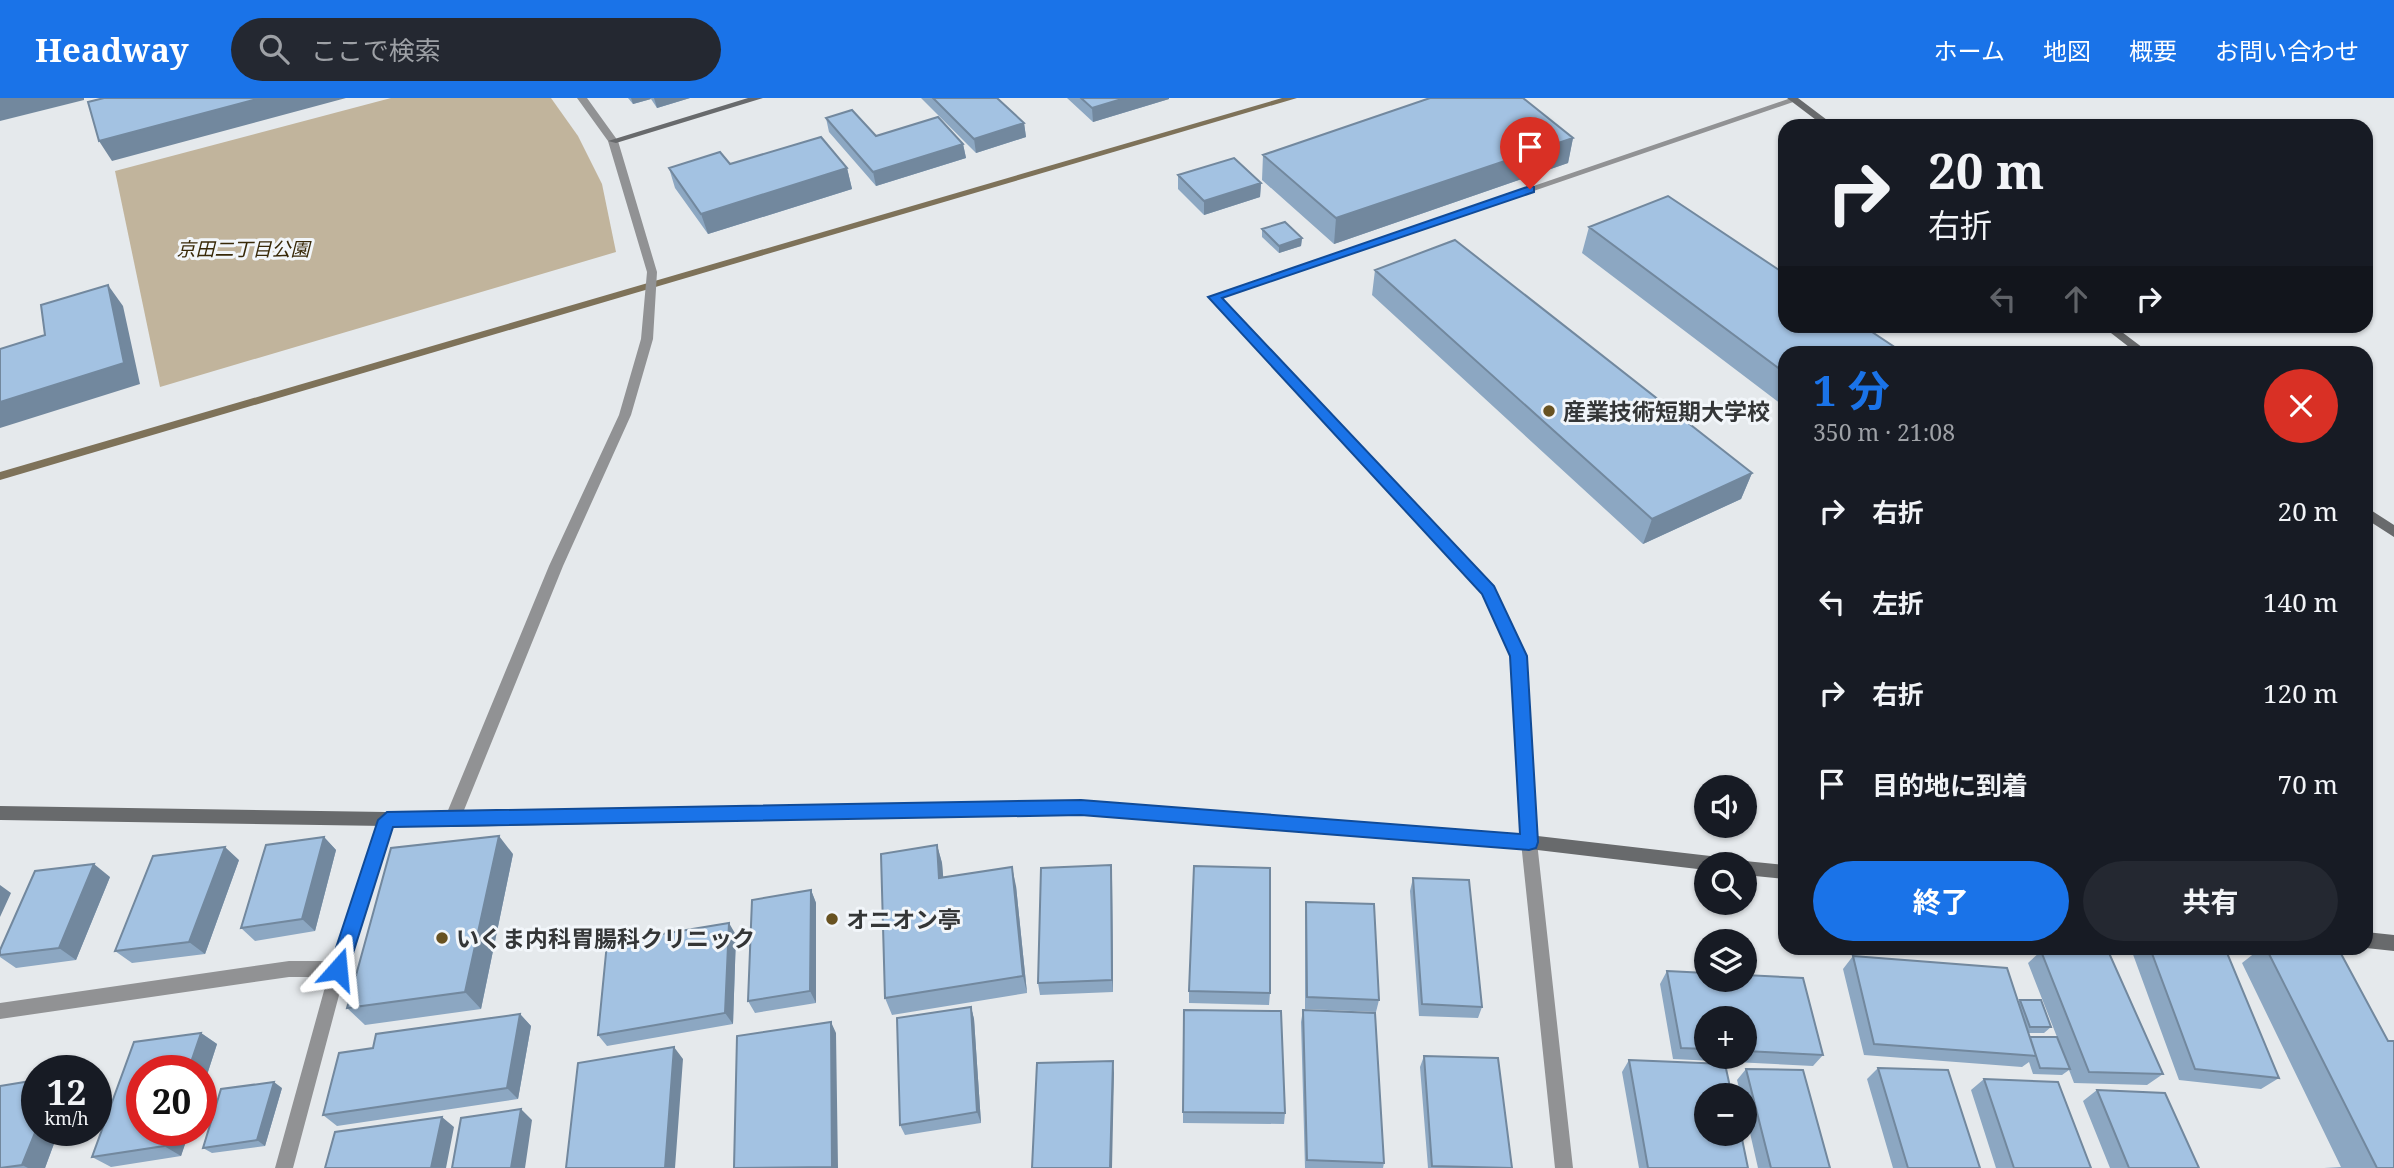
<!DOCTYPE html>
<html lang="ja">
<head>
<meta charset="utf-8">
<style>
	body { margin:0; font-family:"Noto Serif","Noto Sans JP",serif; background:#242831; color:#f1f3f6; height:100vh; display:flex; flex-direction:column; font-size:26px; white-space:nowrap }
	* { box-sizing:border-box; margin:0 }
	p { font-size:23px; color:#9ea1a6 }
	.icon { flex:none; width:38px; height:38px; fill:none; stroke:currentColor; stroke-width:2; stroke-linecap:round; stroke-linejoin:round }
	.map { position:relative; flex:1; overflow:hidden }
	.sheet { position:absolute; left:1778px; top:248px; width:595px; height:609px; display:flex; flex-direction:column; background:#171b24; border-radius:21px; box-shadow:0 2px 5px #0004 }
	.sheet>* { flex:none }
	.top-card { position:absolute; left:1778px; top:21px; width:595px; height:214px; border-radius:21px; box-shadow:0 2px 5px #0004; background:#171b24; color:#f1f3f6; overflow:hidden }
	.fabs { position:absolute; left:1694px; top:677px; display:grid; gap:14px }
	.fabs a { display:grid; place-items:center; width:63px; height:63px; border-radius:50%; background:#171b24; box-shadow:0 2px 5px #0004; font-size:35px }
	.speed { position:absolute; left:21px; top:957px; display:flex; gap:14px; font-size:35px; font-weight:700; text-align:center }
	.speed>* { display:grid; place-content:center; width:91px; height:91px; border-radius:50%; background:#171b24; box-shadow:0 2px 5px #0004; line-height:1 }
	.speed small { font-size:18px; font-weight:400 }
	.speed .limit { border:10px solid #d22; background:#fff; color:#111 }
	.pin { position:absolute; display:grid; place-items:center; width:60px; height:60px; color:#fff; margin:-72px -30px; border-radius:50% 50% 50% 0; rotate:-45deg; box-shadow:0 0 7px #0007 }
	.pin .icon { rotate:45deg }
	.me { position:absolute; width:77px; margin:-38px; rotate:18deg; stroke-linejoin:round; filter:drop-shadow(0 0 5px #0008) }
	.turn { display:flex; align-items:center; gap:24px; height:147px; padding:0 35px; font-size:32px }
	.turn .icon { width:91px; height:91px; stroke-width:2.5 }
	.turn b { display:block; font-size:49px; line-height:60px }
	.lanes { display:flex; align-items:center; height:66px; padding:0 35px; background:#0003; justify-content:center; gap:35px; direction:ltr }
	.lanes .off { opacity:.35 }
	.round { display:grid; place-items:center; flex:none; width:74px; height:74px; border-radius:37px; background:#242831 }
	.head { display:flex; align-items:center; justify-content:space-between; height:119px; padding:0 35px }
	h1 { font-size:42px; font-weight:700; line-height:52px; color:#1a73e8 }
	.button { display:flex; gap:14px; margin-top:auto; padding:14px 35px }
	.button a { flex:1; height:80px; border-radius:42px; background:#1a73e8; color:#fff; font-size:28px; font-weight:700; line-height:80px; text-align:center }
	.button a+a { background:#242831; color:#f1f3f6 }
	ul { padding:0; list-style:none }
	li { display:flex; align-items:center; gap:21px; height:91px; padding:0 35px }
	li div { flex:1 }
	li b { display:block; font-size:26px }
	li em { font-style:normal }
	header { display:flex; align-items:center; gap:42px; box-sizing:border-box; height:98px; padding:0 35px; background:#1a73e8; color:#fff }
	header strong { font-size:33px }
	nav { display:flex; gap:38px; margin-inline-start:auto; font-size:24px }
	.search { width:490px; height:63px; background:#242831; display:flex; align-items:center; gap:18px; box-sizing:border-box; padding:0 24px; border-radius:38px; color:#9ea1a6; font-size:26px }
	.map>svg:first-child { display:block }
</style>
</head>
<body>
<header>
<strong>Headway</strong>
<div class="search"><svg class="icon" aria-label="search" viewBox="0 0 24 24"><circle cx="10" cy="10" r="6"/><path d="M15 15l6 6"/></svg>ここで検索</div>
<nav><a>ホーム</a><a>地図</a><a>概要</a><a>お問い合わせ</a></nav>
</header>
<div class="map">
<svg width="2394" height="1070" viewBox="0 0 2394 1070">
	<rect width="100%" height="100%" fill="#e5e9ec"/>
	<path fill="#c1b49c" d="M391 0H551L578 38 602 86 616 154 160 289 115 73Z"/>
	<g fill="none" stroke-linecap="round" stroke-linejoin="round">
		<path fill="#7e7259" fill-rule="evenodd" d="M1282 0H1297L0 382V374Z"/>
		<path fill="#919294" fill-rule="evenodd" d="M387 715 393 717 395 722 346 871 293 1070H275L330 871 379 722 381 717Z"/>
		<path fill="#919294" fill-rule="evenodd" d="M577 0H587L618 43 657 174 653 241 631 317 563 468 460 722 458 727 452 729 446 727 444 722 549 468 619 317 641 241 647 174 608 43Z
			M1791 0 1799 2 1221 200 1494 488 1525 558 1537 744 1573 1070H1555L1521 744 1511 558 1483 495 1208 199Z
			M289 863H338L344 865 346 871 344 877 338 879H289L0 921V905Z"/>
		<path fill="#686a6c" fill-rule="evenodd" d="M748 0H763L616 45 608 43Z
			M1787 0H1798L1835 28H1824Z
			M2102 228H2114L2151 256H2138Z
			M2366 409 2394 427V439L2366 421Z
			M1081 702 1529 737 1719 759 1725 761 1727 766H1706V772L1529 751 1081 716 452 729 0 722V708L452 715Z
			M1745 763 1785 767V781L1745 777V766H1739Z
			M2366 834 2394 837V853L2366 850Z"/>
	</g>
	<path fill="#8ca7c2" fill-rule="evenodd" d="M628 0H690L657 10 651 1 633 6Z
		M921 0H997L1024 25 1026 39 976 55Z
		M1067 0H1169V1L1093 24Z
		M826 20 876 38 963 46 966 60 876 88 829 34Z
		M1573 40 1568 65 1334 146 1262 82 1263 57Z
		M730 66 847 70 852 91 708 136 675 90 669 70Z
		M1178 77 1261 85 1260 99 1204 117 1178 91Z
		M1589 129 1785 256V309L1582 155Z
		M1262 131 1302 140 1301 148 1279 155 1262 139Z
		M1375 172 1752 375 1741 401 1643 446 1372 197Z
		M324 739 336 752 315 833 255 843 241 830Z
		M937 747 942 765 943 780 1016 788 1027 895 892 917 885 900Z
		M513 756 481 911 365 927 347 910Z
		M239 762 205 856 132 865 115 853Z
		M1111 767 1112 780 1113 894 1040 897 1038 885Z
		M110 779 76 862 16 870 0 859V852Z
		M1413 780 1482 909 1478 920 1419 918 1410 793Z
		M811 792 816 805V905L755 915 748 903Z
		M1306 804 1379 902 1376 914 1305 911V817Z
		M736 837 733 926 607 948 598 937Z
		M2132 850H2225L2279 980 2261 991 2179 982 2131 851Z
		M2261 850H2320L2394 1070H2324L2341 1069 2242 865Z
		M2041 853 2163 976 2147 987 2074 985 2069 972 2062 977 2033 976 2029 964 2022 969 1864 957 1843 871 1853 858 2018 904 2020 902 2051 929 2044 935H2028L2030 939H2057L2028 865Z
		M1667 873 1823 957 1813 968 1673 961 1660 886ZM1706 920H1745V959H1706Z
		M1189 893 1270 895 1269 907 1189 905Z
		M971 909 974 921 981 1025 905 1037 900 1027Z
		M1303 912 1384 1065 1383 1070H1305L1301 924Z
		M520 916 531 928 518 1001 337 1028 323 1017 373 950Z
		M201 935 217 946 181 1058 111 1069 92 1059Z
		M1424 958 1512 1070H1428L1420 969Z
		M1629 962 1748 1070H1639L1622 974Z
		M1878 970 1980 1070H1893L1867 981Z
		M1746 971 1830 1070H1758L1745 1013V998H1741L1737 982Z
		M1984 981 2091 1070H1996L1971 992Z
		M282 990 265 1048 212 1055 203 1050Z
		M2097 992 2199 1070H2110L2083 1003Z
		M1183 1014 1285 1015 1284 1026 1183 1025Z
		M37 1032H59L45 1070H0Z"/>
	<path fill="#72889e" d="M0 0H84V2L0 23Z
		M261 0H346L112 63 99 43Z
		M631 0H650L651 1 633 6Z
		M654 0H690L657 10Z
		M1125 0H1169V1L1093 24 1092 10Z
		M1024 25 1026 39 976 55 974 41Z
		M1573 40 1568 65 1334 146 1336 120Z
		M963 46 966 60 876 88 873 74Z
		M847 70 852 91 708 136 701 116Z
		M1261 85 1260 99 1204 117V103Z
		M1302 140 1301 148 1279 155V148Z
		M108 187 123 208 140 286 0 330V304Z
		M1752 375 1741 401 1643 446 1652 421Z
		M499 738 513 756 481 911 465 894Z
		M324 739 336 752 315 833 302 821Z
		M937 747 942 765 945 799 939 780Z
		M225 749 239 762 205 856 189 844Z
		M94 766 110 779 76 862 59 850Z
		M1111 767 1112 780 1113 894 1112 882Z
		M1012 769 1016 788 1027 895 1023 878Z
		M0 787 11 795 0 819Z
		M811 792 816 805V905L810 893Z
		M729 825 736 837 733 926 725 915Z
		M971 909 974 921 981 1025 977 1014Z
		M520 916 531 928 518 1001 507 990Z
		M831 924 836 935 838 1070H832Z
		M201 935 217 946 201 995V973H188Z
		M674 949 683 961 675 1070H665Z
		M1113 963 1114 975 1112 1070H1110Z
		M274 984 282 990 265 1048 257 1042Z
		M521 1011 532 1022 525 1070H511Z
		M442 1019 454 1029 446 1070H431Z
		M37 1030V1032H59L45 1070H28L22 1067Z
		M169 1032H190L181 1058 164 1048Z"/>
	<path fill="#a3c2e2" stroke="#72889e" stroke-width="2" d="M104 0H261L99 43 88 4Z
		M933 0H997L1024 25 974 41Z
		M1081 0H1125L1092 10Z
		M1430 0H1523L1573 40 1336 120 1263 57Z
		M852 12 876 38 938 19 963 46 873 74 826 20Z
		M821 39 847 70 701 116 669 70 720 54 730 66Z
		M1234 60 1261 85 1204 103 1178 77Z
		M1668 98 1785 176V228H1863L1905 256H1785V275L1589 129Z
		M1285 124 1302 140 1279 148 1262 131Z
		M1455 142 1752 375 1652 421 1375 172Z
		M108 187 124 265 0 304V251L45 237 41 207Z
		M499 738 465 894 347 910 391 750Z
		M324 739 302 821 241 830 266 747Z
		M937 747 939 780 1012 769 1023 878 885 900 881 756Z
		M225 749 189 844 115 853 153 758Z
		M94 766 59 850 0 857V852L35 773Z
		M1111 767 1112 882 1038 885 1041 770Z
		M1194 768 1270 770V895L1189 893Z
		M1413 780 1469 782 1482 909 1422 906Z
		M811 792 810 893 748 903 752 802Z
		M1306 804 1374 806 1379 902 1307 899Z
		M729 825 725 915 598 937 607 845Z
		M2150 850H2225L2279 980 2195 971Z
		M2266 850 2339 852 2388 943H2394V1070H2377Z
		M2041 853 2109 855 2163 976 2089 974Z
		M1853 858 2007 870 2036 958 1874 946Z
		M1667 873 1706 875V882H1745V877L1803 880 1823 957 1745 953V920H1706V951L1681 950Z
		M2020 902H2041L2051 929H2030Z
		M971 909 977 1014 900 1027 897 920Z
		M1184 912 1281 913 1285 1015 1183 1014Z
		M1303 912 1375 915 1384 1065 1307 1062Z
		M520 916 507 990 323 1017 339 955 373 950 376 936Z
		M831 924 832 1069 734 1070 737 938Z
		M201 935 188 973H142V1032H169L164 1048 92 1059 134 944Z
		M2030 939H2057L2070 971 2040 970Z
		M674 949 665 1070H566L578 965Z
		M1424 958 1498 960 1512 1070 1432 1068Z
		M1629 962 1725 966 1732 998H1706V1036H1741L1748 1070H1648Z
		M1113 963 1110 1070H1032L1037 965Z
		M1878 970 1948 972 1980 1070H1908Z
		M1746 971 1803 972 1830 1070H1771Z
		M1984 981 2058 984 2091 1070H2014Z
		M37 982V1030L22 1067 0 1070V988Z
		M274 984 257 1042 203 1050 221 991Z
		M2097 992 2165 995 2199 1070H2129Z
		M521 1011 511 1070H452L461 1020Z
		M442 1019 431 1070H325L335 1034Z"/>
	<path fill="#1a73e8" stroke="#114b97" stroke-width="2" d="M1530 88 1534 89V94L1222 200 1494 488 1527 558 1538 744 1536 750 1529 752 1081 717 393 729 348 871 345 877 338 880 331 877 329 871 378 722 387 714 1081 702 1520 736 1510 558 1482 496 1208 199Z"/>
	<g fill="#685221" stroke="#f2f6fa" stroke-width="2.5">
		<circle cx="1549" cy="313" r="7"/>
		<circle cx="832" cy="821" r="7"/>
		<circle cx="442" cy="840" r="7"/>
	</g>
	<g text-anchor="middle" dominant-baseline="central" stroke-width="6" stroke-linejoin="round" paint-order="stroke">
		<g font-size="19" font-style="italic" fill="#382908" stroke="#f2f6fa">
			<text x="243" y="151">京田二丁目公園</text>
		</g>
		<g font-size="23" font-weight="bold" fill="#343637" stroke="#f2f6fa" text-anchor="start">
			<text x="1563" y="313">産業技術短期大学校</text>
			<text x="846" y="821">オニオン亭</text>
			<text x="456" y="840">いくま内科胃腸科クリニック</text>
		</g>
	</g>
</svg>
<div class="fabs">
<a><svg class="icon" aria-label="sound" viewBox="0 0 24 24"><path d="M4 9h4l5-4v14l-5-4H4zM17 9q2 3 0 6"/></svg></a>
<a><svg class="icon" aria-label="search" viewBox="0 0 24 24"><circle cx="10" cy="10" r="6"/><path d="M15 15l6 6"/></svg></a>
<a><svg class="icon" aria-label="layers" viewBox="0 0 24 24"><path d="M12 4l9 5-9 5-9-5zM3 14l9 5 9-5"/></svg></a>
<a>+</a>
<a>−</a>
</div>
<div class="speed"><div>12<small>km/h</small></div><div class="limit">20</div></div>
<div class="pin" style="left:1530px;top:91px;background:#d93025"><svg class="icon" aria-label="arrive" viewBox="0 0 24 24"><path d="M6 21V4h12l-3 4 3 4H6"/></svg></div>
<svg class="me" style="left:338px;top:871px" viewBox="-20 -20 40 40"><path d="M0-17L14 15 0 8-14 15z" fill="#1a73e8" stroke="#fff" stroke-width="4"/></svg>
<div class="top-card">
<div class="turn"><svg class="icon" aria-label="right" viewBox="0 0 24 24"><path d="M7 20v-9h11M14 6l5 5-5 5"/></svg><div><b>20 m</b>右折</div></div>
<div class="lanes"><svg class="icon off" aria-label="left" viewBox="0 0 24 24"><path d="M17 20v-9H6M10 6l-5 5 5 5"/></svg><svg class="icon off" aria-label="ahead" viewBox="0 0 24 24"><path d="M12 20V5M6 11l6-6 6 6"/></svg><svg class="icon" aria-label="right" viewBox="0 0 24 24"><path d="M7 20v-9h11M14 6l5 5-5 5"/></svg></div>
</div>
<section class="sheet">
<div class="head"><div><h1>1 分</h1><p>350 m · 21:08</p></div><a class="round" style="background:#d93025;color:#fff"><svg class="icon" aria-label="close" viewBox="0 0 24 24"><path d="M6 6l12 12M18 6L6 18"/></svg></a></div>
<ul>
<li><svg class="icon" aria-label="right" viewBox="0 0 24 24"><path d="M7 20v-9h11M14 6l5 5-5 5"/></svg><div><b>右折</b></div><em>20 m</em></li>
<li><svg class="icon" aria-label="left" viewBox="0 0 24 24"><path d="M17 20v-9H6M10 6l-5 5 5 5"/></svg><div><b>左折</b></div><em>140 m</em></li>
<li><svg class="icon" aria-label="right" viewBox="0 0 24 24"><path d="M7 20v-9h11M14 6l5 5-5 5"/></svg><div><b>右折</b></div><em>120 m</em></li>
<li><svg class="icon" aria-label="arrive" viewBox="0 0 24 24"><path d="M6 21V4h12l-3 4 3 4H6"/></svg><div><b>目的地に到着</b></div><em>70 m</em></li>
</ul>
<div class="button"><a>終了</a><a>共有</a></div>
</section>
</div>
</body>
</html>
